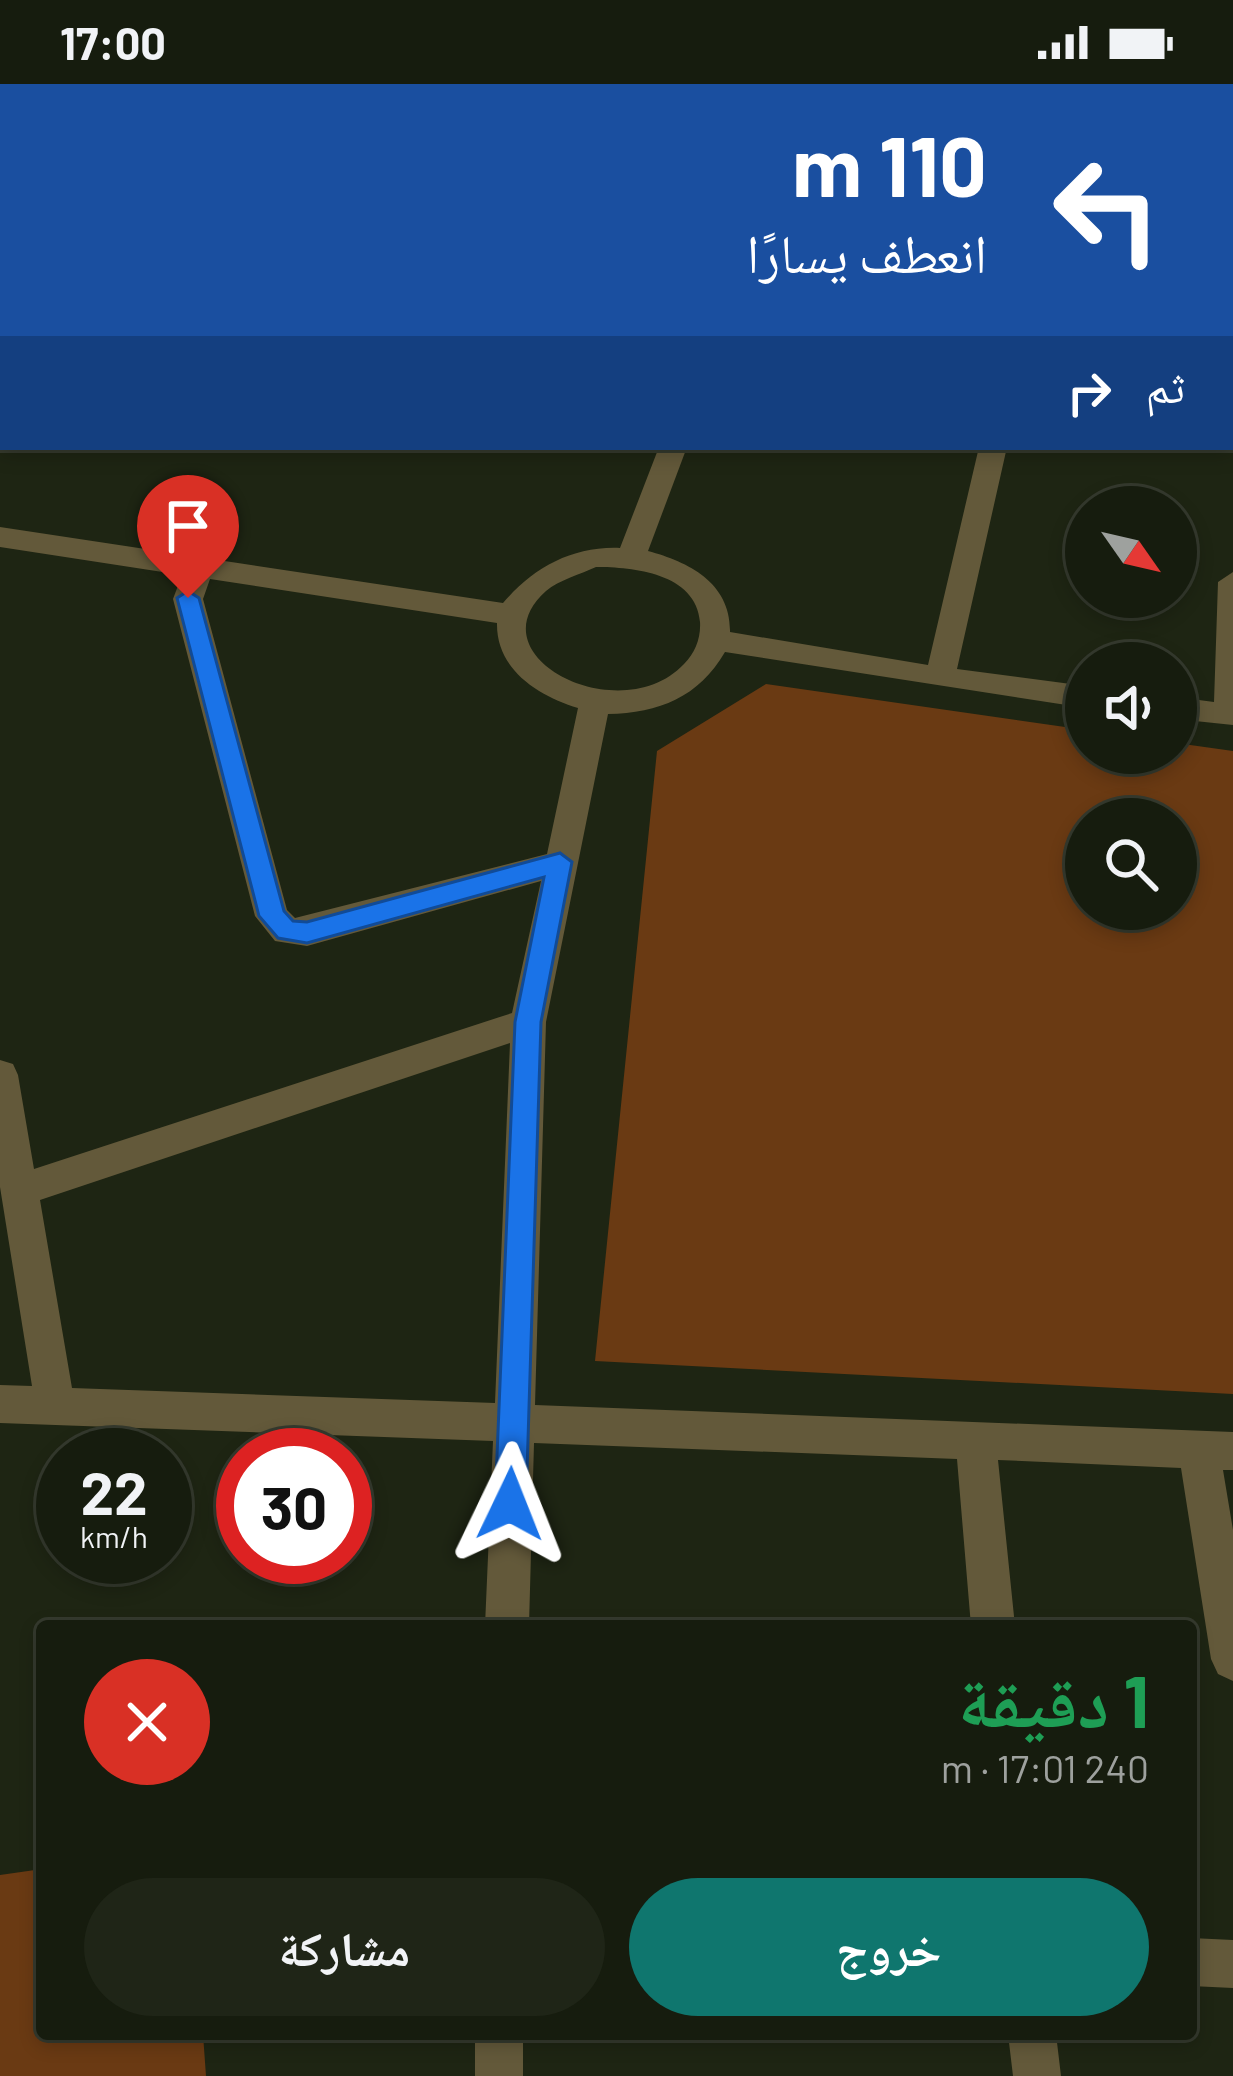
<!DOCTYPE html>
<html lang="ar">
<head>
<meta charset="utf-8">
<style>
	body { margin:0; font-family:Barlow,"Noto Naskh Arabic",sans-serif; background:#1f2517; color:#f1f3f6; direction:rtl; height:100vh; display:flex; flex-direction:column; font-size:45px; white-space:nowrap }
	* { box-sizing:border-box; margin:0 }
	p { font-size:39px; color:#9ea19e }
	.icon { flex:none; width:66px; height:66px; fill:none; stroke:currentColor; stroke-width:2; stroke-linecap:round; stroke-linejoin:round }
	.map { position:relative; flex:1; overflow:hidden; direction:ltr }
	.details { position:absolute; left:36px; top:1536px; width:1161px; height:420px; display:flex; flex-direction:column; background:#161c0e; border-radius:12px; box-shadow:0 6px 18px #0003,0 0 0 3px #353a2e; direction:rtl }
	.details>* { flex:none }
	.hud { position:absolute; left:0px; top:0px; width:1233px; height:366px; box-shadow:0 6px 18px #0003,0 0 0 3px #353a2e; direction:rtl; background:#1a4fa0; color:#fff; overflow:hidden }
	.needle { width:78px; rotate:124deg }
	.controls { position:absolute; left:1065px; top:402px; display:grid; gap:24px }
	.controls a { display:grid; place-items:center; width:132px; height:132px; border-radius:50%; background:#161c0e; box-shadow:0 6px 18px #0003,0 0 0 3px #353a2e; font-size:60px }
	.speed { position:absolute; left:36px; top:1344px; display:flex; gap:24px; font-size:60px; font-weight:700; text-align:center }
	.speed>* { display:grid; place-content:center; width:156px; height:156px; border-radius:50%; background:#161c0e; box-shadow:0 6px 18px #0003,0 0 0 3px #353a2e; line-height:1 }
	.speed small { font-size:30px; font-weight:400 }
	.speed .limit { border:18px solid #d22; background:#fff; color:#111 }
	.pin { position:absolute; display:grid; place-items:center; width:102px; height:102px; color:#fff; margin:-123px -51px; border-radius:50% 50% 50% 0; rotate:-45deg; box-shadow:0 0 12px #0007 }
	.pin .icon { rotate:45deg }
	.me { position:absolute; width:132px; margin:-66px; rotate:2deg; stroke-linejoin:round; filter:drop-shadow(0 0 9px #0008) }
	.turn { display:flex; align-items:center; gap:42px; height:252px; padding:0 48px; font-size:54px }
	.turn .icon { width:156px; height:156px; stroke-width:2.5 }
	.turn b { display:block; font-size:84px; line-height:102px }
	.then { display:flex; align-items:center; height:114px; padding:0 48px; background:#0003; gap:24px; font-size:45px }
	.round { display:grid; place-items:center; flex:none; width:126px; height:126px; border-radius:63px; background:#1f2517 }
	.overview { display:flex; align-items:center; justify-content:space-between; height:204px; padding:0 48px }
	h1 { font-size:72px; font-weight:700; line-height:90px; color:#1e9e55 }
	.cta { display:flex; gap:24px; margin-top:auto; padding:24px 48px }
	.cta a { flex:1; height:138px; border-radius:72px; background:#0f766e; color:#fff; font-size:48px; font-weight:700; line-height:138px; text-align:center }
	.cta a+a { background:#1f2517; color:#f1f3f6 }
	.status { display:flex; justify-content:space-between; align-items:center; height:84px; padding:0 60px; background:#161c0e; direction:ltr }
	.status svg { height:33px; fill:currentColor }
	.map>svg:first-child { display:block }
</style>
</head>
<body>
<div class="status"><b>17:00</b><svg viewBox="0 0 49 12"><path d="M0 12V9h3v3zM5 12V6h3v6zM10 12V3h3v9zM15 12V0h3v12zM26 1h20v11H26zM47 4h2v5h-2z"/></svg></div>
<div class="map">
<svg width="1233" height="1992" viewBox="0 0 1233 1992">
	<rect width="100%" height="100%" fill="#1e2513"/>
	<path fill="#6a3a13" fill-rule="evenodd" d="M766 600 1086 646V669H1176V659L1233 667V1310L595 1277 657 667ZM1086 735H1176V825H1086Z
		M42 1785V1950H203L206 1992H0V1791Z"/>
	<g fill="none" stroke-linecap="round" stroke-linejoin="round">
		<path fill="#63593a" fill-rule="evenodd" d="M44 0H76L42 3Z
			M759 0H783V3H759Z
			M3 11V25L0 26V12Z
			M1230 98H1233V114H1230Z
			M0 137 3 138V154L0 153Z
			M1230 256 1233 257V273L1230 272Z
			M3 314V335L0 336V315Z
			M659 363H687L648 467C689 478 731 499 730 548L928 581 979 363H1007L957 585 1086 602V624L725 568C699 613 659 629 608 630L546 938 535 1321 1233 1348V1386H1223L1233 1446V1597L1218 1590 1211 1575 1181 1384 998 1376 1015 1542H971L957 1375 534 1359 529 1542H485L493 1357 0 1339V1301L32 1302 0 1103V976L13 980 18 991 34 1085 512 929 541 797 307 862 275 857 255 832 173 515 182 491 0 463V443L503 519C533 484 572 462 620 464ZM596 483C633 483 696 489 700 538 701 554 695 569 684 580 621 647 472 573 546 507 559 496 581 490 596 483ZM210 495 497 539C496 586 539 612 578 624L547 770 295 834 287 826 203 515ZM510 959 495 1319 72 1304 40 1116Z
			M1233 488V641L1176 635V613L1214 618 1218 498Z
			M1191 1854 1233 1856V1904L1191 1902Z
			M475 1950H523V1992H475Z
			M1008 1950H1056L1061 1992H1013Z"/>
	</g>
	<path fill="#3f5449" d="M1230 176H1233V254H1230Z"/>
	<path fill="#516459" stroke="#68796d" stroke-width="3" d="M1230 176H1233V224L1230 223Z"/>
	<path fill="#1a73e8" stroke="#114b97" stroke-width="3" d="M188 507 199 514 284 827 293 837 307 838 560 769 572 778 541 938 526 1420 521 1431 510 1436 499 1431 495 1420 515 938 544 793 307 859 278 854 259 832 177 514Z"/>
</svg>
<div class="controls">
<a><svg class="needle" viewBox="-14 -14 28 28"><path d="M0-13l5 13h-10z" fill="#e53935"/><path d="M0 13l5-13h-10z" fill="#9ea19e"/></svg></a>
<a><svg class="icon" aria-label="sound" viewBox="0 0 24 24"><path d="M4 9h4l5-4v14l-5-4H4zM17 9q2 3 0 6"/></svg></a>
<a><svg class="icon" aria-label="search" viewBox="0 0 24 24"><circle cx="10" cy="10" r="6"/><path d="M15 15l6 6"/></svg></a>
</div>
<div class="speed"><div>22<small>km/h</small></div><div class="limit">30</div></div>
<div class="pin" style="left:188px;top:514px;background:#d93025"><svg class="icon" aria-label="arrive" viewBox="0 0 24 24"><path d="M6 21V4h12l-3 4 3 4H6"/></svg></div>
<svg class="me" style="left:510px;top:1420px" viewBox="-20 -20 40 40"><path d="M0-17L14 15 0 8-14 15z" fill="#1a73e8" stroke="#fff" stroke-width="4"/></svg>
<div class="hud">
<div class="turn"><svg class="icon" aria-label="left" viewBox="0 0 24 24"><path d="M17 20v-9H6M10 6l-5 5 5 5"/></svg><div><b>110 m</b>انعطف يسارًا</div></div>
<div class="then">ثم<svg class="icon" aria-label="right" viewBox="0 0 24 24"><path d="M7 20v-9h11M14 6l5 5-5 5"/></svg></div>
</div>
<section class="details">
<div class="overview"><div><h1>1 دقيقة</h1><p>240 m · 17:01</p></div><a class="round" style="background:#d93025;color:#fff"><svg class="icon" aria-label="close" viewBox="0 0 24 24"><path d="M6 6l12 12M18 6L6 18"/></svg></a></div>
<div class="cta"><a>خروج</a><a>مشاركة</a></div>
</section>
</div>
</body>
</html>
